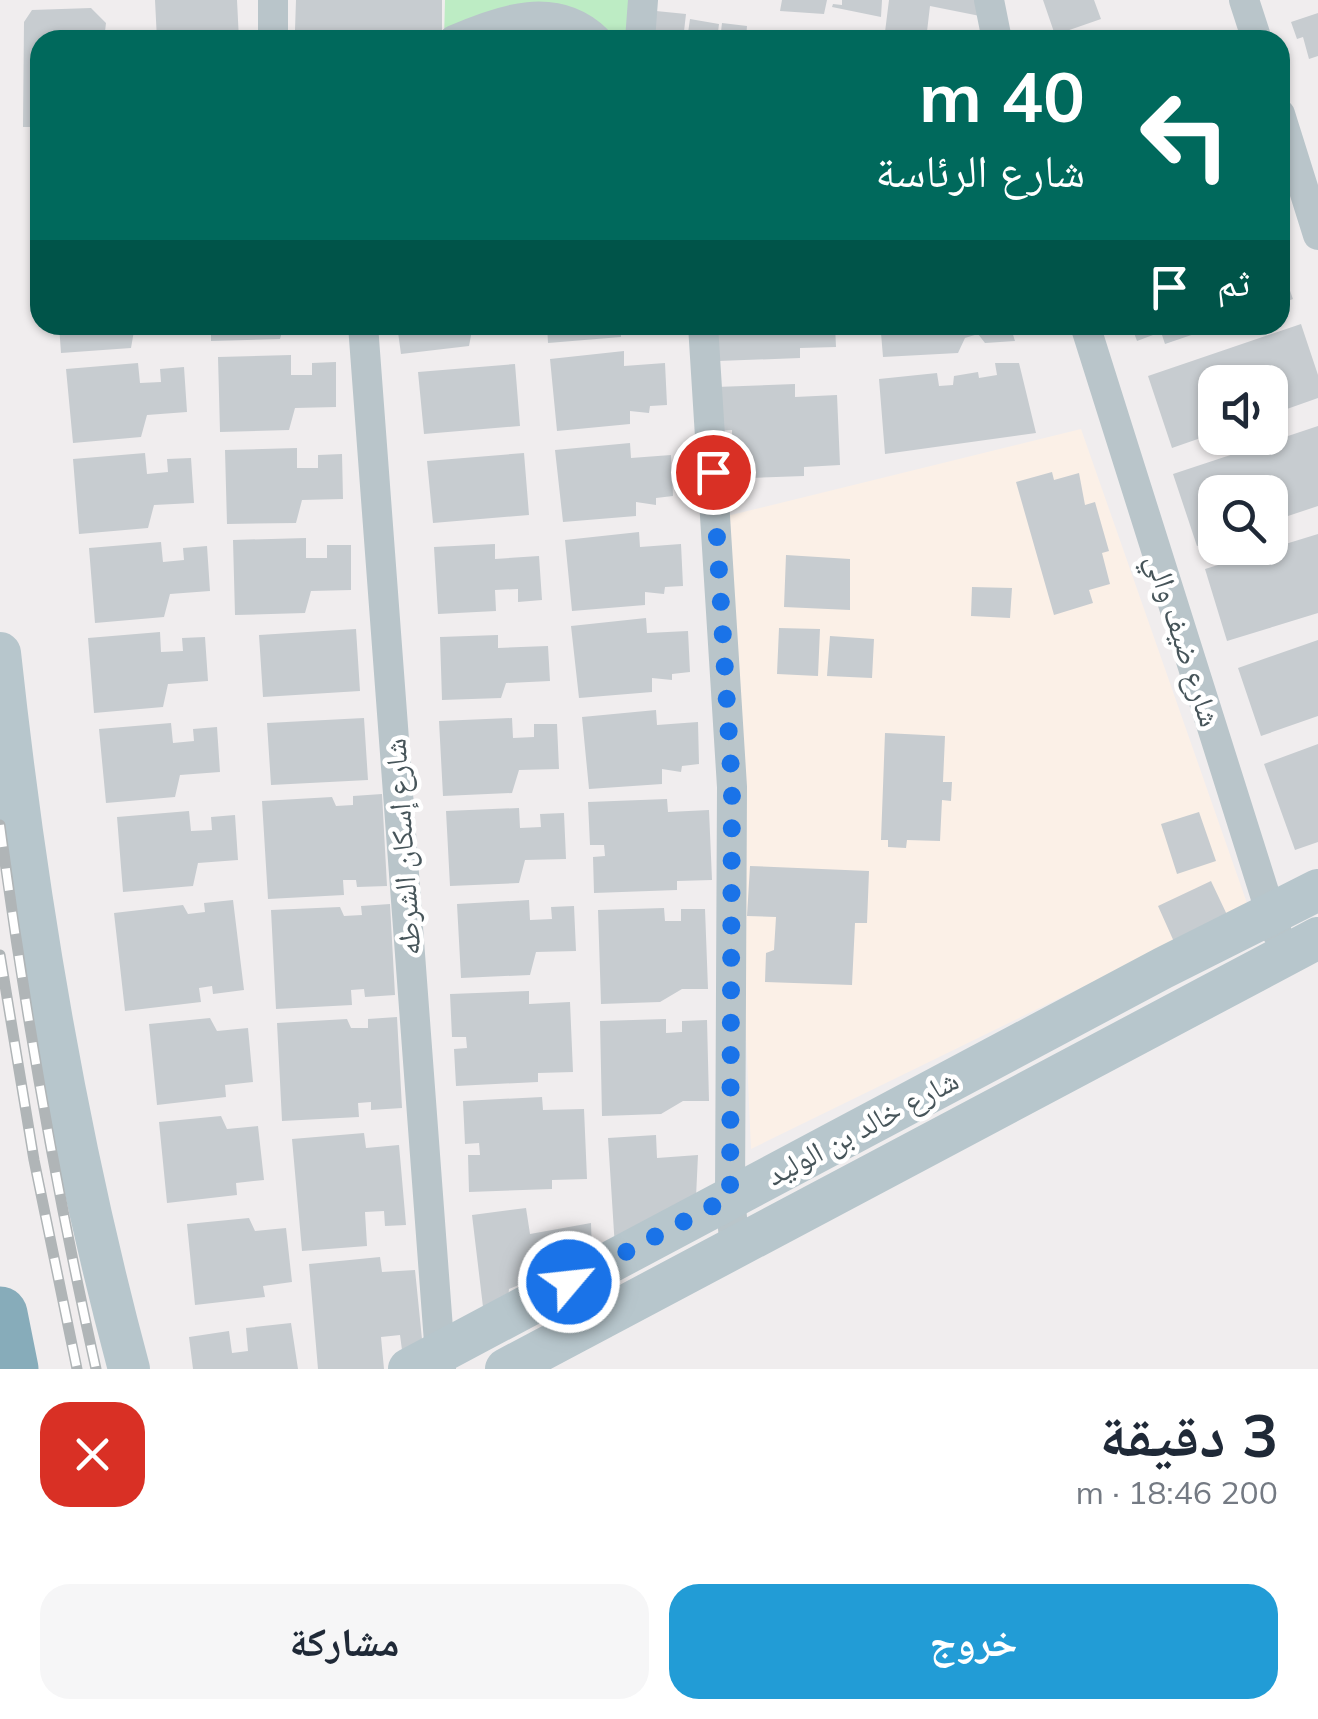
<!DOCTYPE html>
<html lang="ar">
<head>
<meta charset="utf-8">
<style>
	body { margin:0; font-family:Mulish,"Noto Naskh Arabic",sans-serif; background:#f6f6f7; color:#1f2937; direction:rtl; height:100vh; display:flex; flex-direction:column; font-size:38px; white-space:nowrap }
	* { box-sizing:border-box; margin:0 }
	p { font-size:32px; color:#747a83 }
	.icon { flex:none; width:55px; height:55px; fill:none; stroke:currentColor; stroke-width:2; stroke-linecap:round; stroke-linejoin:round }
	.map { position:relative; height:1369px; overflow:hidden; direction:ltr }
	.side { display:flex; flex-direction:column; background:#fff; flex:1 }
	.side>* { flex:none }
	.hud { position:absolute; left:30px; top:30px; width:1260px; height:305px; border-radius:30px; box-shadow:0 2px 8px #0004; direction:rtl; background:#00695c; color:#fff; overflow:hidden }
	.controls { position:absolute; left:1198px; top:365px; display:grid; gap:20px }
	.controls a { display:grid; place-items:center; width:90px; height:90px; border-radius:20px; background:#fff; box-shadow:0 2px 8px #0004; font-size:50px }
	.pin { position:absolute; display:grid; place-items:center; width:85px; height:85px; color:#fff; margin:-42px; border:5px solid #fff; border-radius:50%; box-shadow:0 2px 10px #0007 }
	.me { position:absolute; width:110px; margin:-55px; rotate:62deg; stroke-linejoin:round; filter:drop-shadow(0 0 8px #0008) }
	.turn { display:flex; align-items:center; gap:35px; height:210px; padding:0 40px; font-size:45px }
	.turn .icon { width:130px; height:130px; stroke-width:2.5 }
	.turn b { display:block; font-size:70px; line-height:85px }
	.then { display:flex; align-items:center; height:95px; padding:0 40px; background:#0003; gap:20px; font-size:38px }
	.round { display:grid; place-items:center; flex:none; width:105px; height:105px; border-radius:30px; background:#f6f6f7 }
	.summary { display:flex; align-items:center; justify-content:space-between; height:170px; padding:0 40px }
	h1 { font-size:60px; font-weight:700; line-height:75px }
	.primary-button { display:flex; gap:20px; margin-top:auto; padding:20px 40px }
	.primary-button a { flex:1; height:115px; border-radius:30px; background:#229cd6; color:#fff; font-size:40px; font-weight:700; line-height:115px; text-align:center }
	.primary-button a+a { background:#f6f6f7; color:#1f2937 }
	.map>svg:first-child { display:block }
</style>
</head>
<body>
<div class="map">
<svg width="1318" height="1369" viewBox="0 0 1318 1369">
	<rect width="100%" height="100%" fill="#f0edee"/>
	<path fill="#fbf0e7" d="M1081 429 1248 906 751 1149 723 517Z"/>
	<path fill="#bdecc4" d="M445 0H637L636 40H444Z"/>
	<path fill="#c7ccd0" d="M155 0H237L239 40H157Z
		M296 0H442V32L295 30Z
		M782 0H827L824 14 780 11Z
		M842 0H882L881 17 832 7 833 4 842 5Z
		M889 0H982L980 16 930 6 926 40H884Z
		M1043 0H1094L1101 19 1055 35Z
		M91 8 106 23 104 40H40V127H23L24 22 32 10Z
		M656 11 686 14 683 40H653Z
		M1318 13V56L1309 59 1303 37 1297 39 1291 22Z
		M690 19 719 24 717 40H687Z
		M722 23 747 26 746 40H720Z
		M1280 263 1293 299 1280 304Z
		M1301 324 1318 375V398L1270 415V382H1215V433L1172 448 1148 376Z
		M59 325H135L131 348 61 353Z
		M211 325H284L280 339 211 341Z
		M397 325H473L469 346 401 354Z
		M547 325H621V337L548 343Z
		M716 325H835L836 347 800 348V358L718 361Z
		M873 325H1010L1015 341 985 343 978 334 965 338 958 353 883 357 881 333Z
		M1131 325H1218V326L1165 344 1161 332 1137 341Z
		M624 351V366L665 363 667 405 650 406 649 413 630 411V424L557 431 550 359Z
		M291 355V375H312V363L336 362V407L295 408 289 430 220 432 218 357Z
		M138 363 140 383 161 382 160 369 184 367 187 412 147 415 141 437 73 443 66 369Z
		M995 363H1019L1036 433 885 454 879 379 937 373 939 386 953 385 954 376 978 372 979 378 997 375Z
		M515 364 520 426 424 434 418 372Z
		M795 384V397L837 395 840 465 804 467V476L722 479 720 442H732V430L718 431 716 387Z
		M1318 426V506L1270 522V492H1215V540L1197 546 1173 474Z
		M630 443 631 458 671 455 673 496 656 498V505L636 502V516L563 522 555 450Z
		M297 448V468H318V455L342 454 343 499 302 500 296 523 227 524 225 450Z
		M145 453 147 474 168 472 167 459 191 458 194 503 154 505 148 528 79 534 73 459Z
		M524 453 529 515 433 523 427 461Z
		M1052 472 1054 480 1079 473 1085 505 1095 502 1109 551 1102 553 1110 584 1089 590 1093 603 1054 615 1016 482Z
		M639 532 640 547 681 544 683 586 665 587 664 594 645 592V605L572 611 565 540Z
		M1318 534V613L1227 641 1205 569Z
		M306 538V558H327V545H351V590L311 591 305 613 235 615 233 540Z
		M161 542 163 562 184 560 183 548 207 546 210 591 170 594 164 617 95 623 89 548Z
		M495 544V559L539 556 542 600 518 602V589L495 590 496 611 438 614 434 547Z
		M786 555 850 559V610L784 607Z
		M972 587 1012 588 1010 618 971 616Z
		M646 618 647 633 688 631 690 672 672 674V680L652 678V692L579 698 571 626Z
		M779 628 820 629 818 676 777 674Z
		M356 629 360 691 263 697 259 635Z
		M160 632 161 652 183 651 182 638 205 637 208 681 168 684 163 707 94 713 88 638Z
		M498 635V648L548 646 550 681 506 683 501 698 442 700 440 637Z
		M830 636 874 639 872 678 827 676Z
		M1318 640V716L1261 736 1238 668Z
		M656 710 657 725 698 722 699 764 682 766 681 772 662 769V784L589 789 582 717Z
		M364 718 368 780 271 785 267 723Z
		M512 718 513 738 534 737V724H557L559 769 519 770 512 793 443 796 439 721Z
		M171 723 173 743 194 741 193 729 217 727 220 772 180 775 175 797 106 803 99 729Z
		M885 733 945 736 943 782H952L951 801 942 800 940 841 907 840 906 848 888 847V840H881Z
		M1318 744V842L1295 850 1264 764Z
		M382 794 387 886 357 887 356 880H343L344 895 268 899 262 801 332 797 336 806 353 805V796Z
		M667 799 668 812 709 810 712 880 677 881V890L594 893 593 857 605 856 604 845H590L588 802Z
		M519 808 520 828 541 827 540 814 564 813 566 859 525 860 519 883 450 886 446 811Z
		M189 811 191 831 212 830 211 817 235 815 238 860 198 863 193 886 123 892 117 817Z
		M1199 812 1216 861 1177 874 1161 824Z
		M750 866 869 871 867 923H855L852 985 765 982 766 953 774 950 776 917 747 916Z
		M1211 881 1229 919 1175 944 1158 906Z
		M233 900 244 990 213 994 212 986 199 988 201 1002 125 1011 114 913 183 905 188 914 205 912 204 903Z
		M529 900 530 920 552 919 551 907 574 906 576 951 536 952 530 975 461 978 457 904Z
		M390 904 395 995 365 997 364 989 351 990 352 1005 276 1009 271 910 340 907 344 916 362 915 361 906Z
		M664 908 665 921H681V909H705L708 989H682L660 1002 601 1004 598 910Z
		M529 991V1004L570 1002 573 1072 538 1073V1082L456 1086 454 1049 467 1048 466 1037H452L450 994Z
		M397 1017 402 1108 371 1110V1102L358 1103 359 1117 282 1121 277 1023 347 1019 351 1028H368V1019Z
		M210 1018 217 1031 248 1028 253 1082 225 1085 226 1097 157 1105 149 1024Z
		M666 1019V1033L682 1032V1021L707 1020 709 1101H683L661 1114 602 1116 600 1021Z
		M542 1097 543 1110 584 1109 587 1179 552 1180V1189L469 1192 468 1155H480L479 1143 465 1144 463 1101Z
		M221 1116 227 1129 258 1126 264 1180 236 1183 237 1195 167 1203 159 1122Z
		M364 1133 366 1148 399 1145 406 1225 385 1226 384 1211 365 1212 367 1246 302 1251 292 1139Z
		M656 1135 657 1158 698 1155 696 1197 615 1248 608 1138Z
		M526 1208 530 1234 591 1223 592 1255 509 1289 507 1309 483 1307 472 1215Z
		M249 1218 255 1231 286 1228 292 1282 263 1286 265 1297 195 1305 187 1224Z
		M380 1257 382 1272 415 1270 423 1349 402 1350 400 1335 381 1337 384 1369H318L309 1264Z
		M291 1323 298 1369H193L189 1337 229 1331 232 1353 248 1351 246 1328Z"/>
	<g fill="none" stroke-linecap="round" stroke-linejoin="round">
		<path stroke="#b9c5ca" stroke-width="30" d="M273 0V40
			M989 0 997 40
			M1244 0 1257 40
			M454 40C502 19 556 0 597 40
			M640 40 643 0
			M1280 114 1318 235
			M363 325 441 1369
			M703 325 732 787 730 1197 735 1249
			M1085 325 1277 933"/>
		<path stroke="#b7c6cc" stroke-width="42" d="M0 653C26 894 66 1135 129 1369
			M409 1369 1163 968 1318 890
			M506 1369 1318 938"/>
		<path stroke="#87acba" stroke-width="55" d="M0 1314 11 1369"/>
		<g stroke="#b0b5b7" stroke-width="11">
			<path id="rail" d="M0 825C24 1007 56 1189 96 1369
				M0 955 34 1160 77 1369"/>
		</g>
		<use href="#rail" stroke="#fff" stroke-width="8" stroke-dasharray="22" stroke-linecap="butt"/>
	</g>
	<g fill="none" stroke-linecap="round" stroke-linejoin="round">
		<path stroke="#1a73e8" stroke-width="18" stroke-dasharray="0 32.4" d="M569 1282 730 1197 732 787 713 472"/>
	</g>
	<g text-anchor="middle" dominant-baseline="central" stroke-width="9" stroke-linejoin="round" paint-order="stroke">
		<g font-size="30" fill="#47555a" stroke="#fff">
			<text transform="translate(1184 640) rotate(72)">شارع ضيف والي</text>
			<text transform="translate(402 847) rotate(-94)">شارع إسكان الشرطه</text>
			<text transform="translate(862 1127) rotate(-28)">شارع خالد بن الوليد</text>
		</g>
	</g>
</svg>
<div class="controls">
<a><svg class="icon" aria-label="sound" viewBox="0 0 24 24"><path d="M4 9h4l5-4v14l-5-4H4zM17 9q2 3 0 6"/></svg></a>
<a><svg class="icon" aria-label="search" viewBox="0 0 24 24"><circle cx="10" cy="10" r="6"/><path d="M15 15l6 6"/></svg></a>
</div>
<div class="pin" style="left:713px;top:472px;background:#d93025"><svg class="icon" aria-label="arrive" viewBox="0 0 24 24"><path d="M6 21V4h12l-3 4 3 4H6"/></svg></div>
<svg class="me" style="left:569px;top:1282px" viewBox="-20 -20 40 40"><circle r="17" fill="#1a73e8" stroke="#fff" stroke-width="3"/><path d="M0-11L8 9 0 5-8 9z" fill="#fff"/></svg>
<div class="hud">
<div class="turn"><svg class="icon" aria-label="left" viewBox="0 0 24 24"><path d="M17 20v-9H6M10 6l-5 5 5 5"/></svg><div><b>40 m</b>شارع الرئاسة</div></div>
<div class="then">ثم<svg class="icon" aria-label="arrive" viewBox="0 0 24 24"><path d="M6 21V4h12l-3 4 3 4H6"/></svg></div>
</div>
</div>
<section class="side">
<div class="summary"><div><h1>3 دقيقة</h1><p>200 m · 18:46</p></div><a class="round" style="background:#d93025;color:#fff"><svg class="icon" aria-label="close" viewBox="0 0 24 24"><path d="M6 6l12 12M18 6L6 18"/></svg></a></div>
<div class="primary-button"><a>خروج</a><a>مشاركة</a></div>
</section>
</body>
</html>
